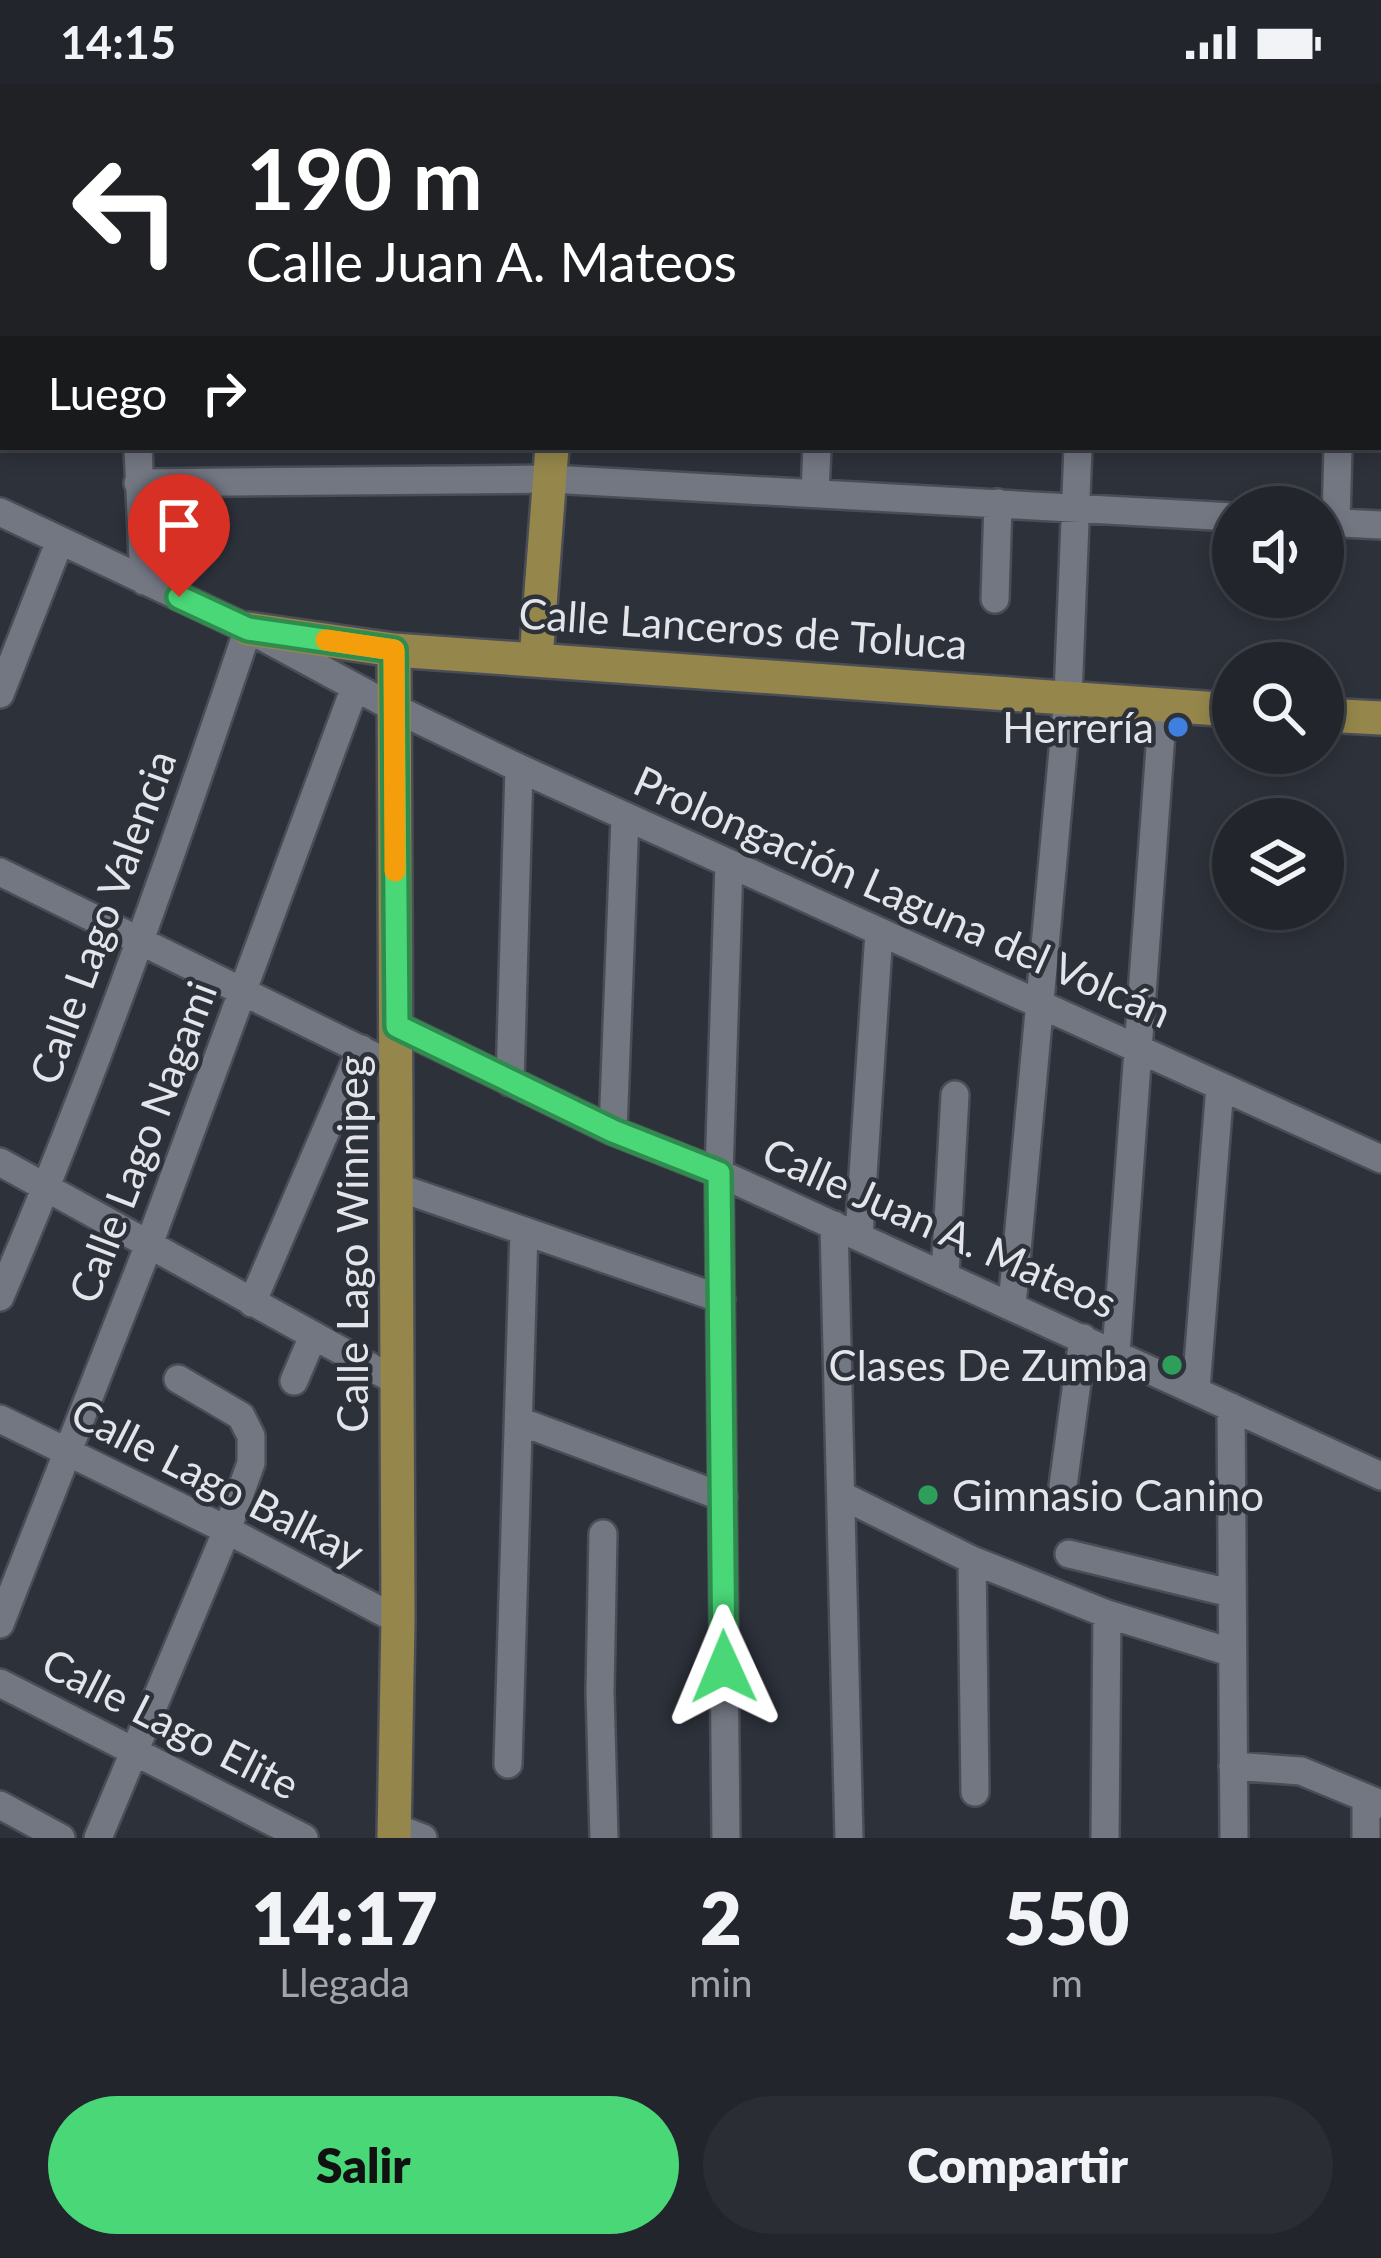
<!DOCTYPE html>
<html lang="es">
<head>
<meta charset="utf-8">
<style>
	body { margin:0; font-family:Lato,sans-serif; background:#2a2d34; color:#f1f3f6; height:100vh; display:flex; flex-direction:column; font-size:45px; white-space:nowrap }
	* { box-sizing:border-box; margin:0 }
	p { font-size:39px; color:#a2a5a9 }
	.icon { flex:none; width:66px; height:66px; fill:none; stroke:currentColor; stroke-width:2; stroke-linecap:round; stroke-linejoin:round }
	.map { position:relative; height:1754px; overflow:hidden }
	.details { display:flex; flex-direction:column; background:#22252c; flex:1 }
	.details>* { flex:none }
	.banner { position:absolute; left:0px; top:0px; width:1383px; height:366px; box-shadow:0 6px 18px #0003,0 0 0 3px #3f4248; background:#202124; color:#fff; overflow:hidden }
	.tools { position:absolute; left:1212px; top:402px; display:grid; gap:24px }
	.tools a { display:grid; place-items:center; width:132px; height:132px; border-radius:50%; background:#22252c; box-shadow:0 6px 18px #0003,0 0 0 3px #3f4248; font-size:60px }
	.pin { position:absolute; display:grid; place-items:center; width:102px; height:102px; color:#fff; margin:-123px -51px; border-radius:50% 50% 50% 0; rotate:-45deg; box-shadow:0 0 12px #0007 }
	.pin .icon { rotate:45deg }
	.me { position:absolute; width:132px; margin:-66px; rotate:359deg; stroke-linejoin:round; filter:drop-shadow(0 0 9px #0008) }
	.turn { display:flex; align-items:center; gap:42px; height:252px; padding:0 48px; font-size:54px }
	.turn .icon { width:156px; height:156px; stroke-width:2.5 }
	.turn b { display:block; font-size:84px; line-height:102px }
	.then { display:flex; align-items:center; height:114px; padding:0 48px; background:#0003; gap:24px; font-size:45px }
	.eta { display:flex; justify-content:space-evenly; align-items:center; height:204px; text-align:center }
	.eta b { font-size:72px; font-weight:800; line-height:84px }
	.primary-button { display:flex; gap:24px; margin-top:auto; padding:24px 48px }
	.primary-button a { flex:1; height:138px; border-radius:72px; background:#49d778; color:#111; font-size:48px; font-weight:800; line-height:138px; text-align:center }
	.primary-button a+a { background:#2a2d34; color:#f1f3f6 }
	.status { display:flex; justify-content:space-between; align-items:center; height:84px; padding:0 60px; background:#22252c; direction:ltr }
	.status svg { height:33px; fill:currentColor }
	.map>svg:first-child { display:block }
</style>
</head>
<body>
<div class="status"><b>14:15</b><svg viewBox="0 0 49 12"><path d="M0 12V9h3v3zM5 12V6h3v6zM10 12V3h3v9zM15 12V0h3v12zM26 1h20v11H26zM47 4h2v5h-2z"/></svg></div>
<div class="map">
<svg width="1381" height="1754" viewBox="0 0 1381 1754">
	<rect width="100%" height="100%" fill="#2d313a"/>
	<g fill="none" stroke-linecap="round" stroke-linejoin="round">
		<g stroke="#4b4d56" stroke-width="32">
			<path id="minor" d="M582 0 632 3
				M820 0V3
				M151 3V0
				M437 3V0
				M923 3V0
				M1087 3V0
				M1344 3V0
				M1380 48H1381
				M0 112 3 115
				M1380 151H1381
				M1380 240H1381
				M1380 344H1381
				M138 363 144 497
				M138 399 550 395 1233 433
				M815 409 817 363
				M0 428 248 545 392 623 519 684 1381 1075
				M1323 438 1381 441
				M1336 438 1338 363
				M995 515 998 419
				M0 610 59 459
				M0 788 398 984
				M397 942 613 1047 719 1089 1381 1392
				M510 998 519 684
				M613 1047 625 733
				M0 1078 396 1297
				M397 1103 721 1215
				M834 1141 849 1754
				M859 1152 879 848
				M945 1191 955 1011
				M0 1213C94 994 172 771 248 545
				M252 1219 361 965
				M1012 1221 1068 612 1078 363
				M1116 1269 1163 622
				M294 1297 313 1252
				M1196 1305 1220 1002
				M1231 1323 1234 1754
				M0 1335 227 1446 398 1536
				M519 1337 723 1413
				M1063 1402 1083 1254
				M841 1411 972 1476 1107 1530 1230 1568
				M603 1450 600 1608 604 1754
				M1069 1470 1230 1509
				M972 1476 975 1708
				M0 1540 148 1163 355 603
				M0 1599 304 1754
				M508 1680 524 1147
				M1233 1682 1301 1687 1381 1720
				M1366 1714V1754
				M0 1721 61 1754
				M394 1743 423 1754
				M98 1754 227 1446 251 1379V1352L241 1332 178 1295
				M726 1754 719 1089 729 780
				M1105 1754 1107 1530"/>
		</g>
		<g stroke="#4b4d56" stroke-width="38">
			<path id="major" d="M566 3V0
				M248 545 394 566 1233 626
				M536 575 552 363
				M1323 631 1381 634
				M394 1754 398 1536 394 566"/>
		</g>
		<use href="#minor" stroke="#737782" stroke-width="27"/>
		<use href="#major" stroke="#95874b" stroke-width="33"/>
	</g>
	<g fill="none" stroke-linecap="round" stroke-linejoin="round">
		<g stroke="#2f8c4e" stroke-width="30">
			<path id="route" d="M179 513 248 545 394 566 397 942 613 1047 719 1089 724 1583"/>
		</g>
		<use href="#route" stroke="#49d778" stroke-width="21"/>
		<path stroke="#f59e0b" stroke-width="21" d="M326 556 394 566 395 787"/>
	</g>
	<circle fill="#3f7fe0" stroke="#2d313a" stroke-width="4.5" cx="1178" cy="643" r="12"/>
	<g fill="#2e9e5b" stroke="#2d313a" stroke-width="4.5">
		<circle cx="1172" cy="1281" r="12"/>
		<circle cx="928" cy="1411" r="12"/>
	</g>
	<g text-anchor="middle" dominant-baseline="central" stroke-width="9" stroke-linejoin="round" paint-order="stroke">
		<g font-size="42" fill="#e3e5eb" stroke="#2d313a">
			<text transform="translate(743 544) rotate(4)">Calle Lanceros de Toluca</text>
			<text transform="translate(903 812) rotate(24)">Prolongación Laguna del Volcán</text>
			<text transform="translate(102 833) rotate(-70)">Calle Lago Valencia</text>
			<text transform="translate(142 1058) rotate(-69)">Calle Lago Nagami</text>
			<text transform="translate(940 1143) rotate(24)">Calle Juan A. Mateos</text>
			<text transform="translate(352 1160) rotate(-90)">Calle Lago Winnipeg</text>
			<text transform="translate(218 1398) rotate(27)">Calle Lago Balkay</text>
			<text transform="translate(171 1639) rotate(27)">Calle Lago Elite</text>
		</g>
		<g font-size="42" fill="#e3e5eb" stroke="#2d313a" text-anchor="end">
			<text x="1154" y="643">Herrería</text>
			<text x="1148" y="1281">Clases De Zumba</text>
			<text x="952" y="1411" text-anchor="start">Gimnasio Canino</text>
		</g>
	</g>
</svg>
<div class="tools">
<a><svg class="icon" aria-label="sound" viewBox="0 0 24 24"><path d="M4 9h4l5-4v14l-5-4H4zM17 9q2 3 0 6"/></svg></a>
<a><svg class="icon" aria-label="search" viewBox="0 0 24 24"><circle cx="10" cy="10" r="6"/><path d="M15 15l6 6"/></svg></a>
<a><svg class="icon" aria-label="layers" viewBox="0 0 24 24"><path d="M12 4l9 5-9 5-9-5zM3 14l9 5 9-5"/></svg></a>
</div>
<div class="pin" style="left:179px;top:513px;background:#d93025"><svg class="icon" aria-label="arrive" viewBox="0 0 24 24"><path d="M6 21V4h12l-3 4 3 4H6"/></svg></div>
<svg class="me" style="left:724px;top:1583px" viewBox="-20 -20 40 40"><path d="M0-17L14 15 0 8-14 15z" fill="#49d778" stroke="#fff" stroke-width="4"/></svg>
<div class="banner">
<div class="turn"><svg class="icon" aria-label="left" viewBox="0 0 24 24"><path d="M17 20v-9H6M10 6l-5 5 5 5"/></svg><div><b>190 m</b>Calle Juan A. Mateos</div></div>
<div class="then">Luego<svg class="icon" aria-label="right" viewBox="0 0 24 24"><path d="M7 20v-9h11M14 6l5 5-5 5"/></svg></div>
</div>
</div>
<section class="details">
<div class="eta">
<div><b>14:17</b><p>Llegada</p></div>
<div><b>2</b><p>min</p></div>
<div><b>550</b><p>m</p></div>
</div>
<div class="primary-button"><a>Salir</a><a>Compartir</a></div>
</section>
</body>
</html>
